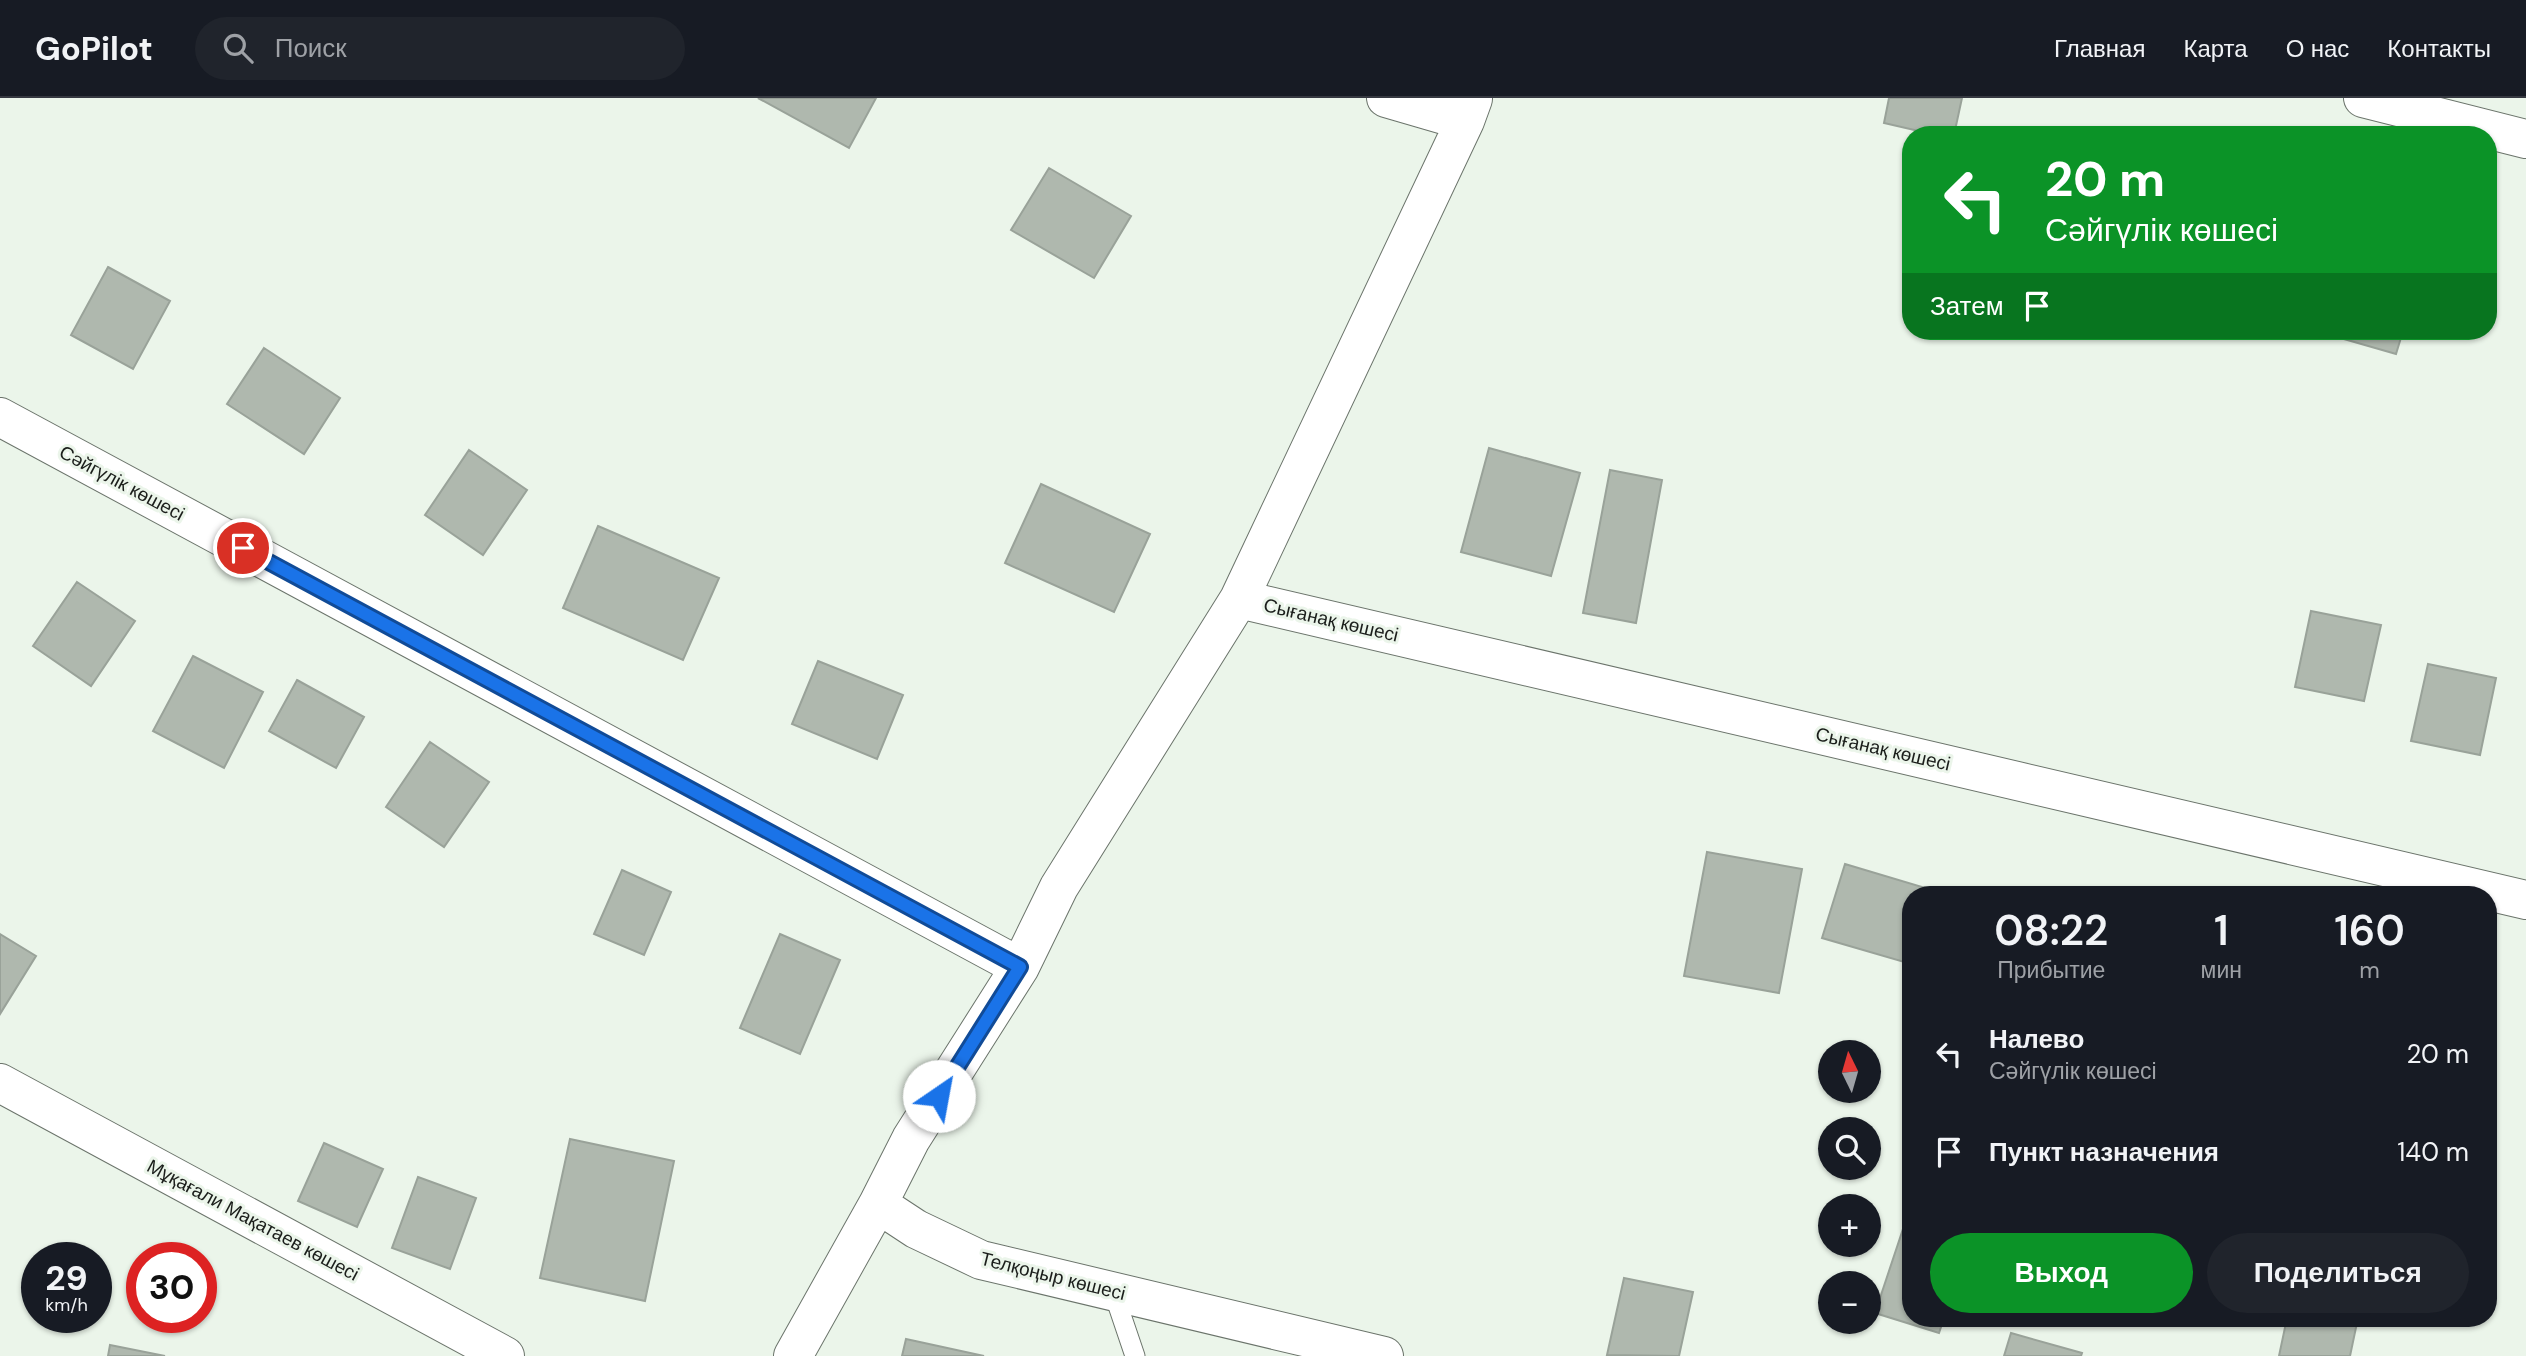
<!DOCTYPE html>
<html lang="ru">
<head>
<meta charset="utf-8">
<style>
	body { margin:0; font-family:"DM Sans",sans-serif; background:#20242c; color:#f1f3f6; height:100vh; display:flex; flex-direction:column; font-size:26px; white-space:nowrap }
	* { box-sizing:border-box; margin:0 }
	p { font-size:23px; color:#9ea1a6 }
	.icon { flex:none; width:38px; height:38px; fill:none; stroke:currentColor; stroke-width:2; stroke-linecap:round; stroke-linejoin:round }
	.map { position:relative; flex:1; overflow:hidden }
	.details { position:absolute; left:1902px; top:788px; width:595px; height:441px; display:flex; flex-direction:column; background:#171b24; border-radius:28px; box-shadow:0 2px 5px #0004 }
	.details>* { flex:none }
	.top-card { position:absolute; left:1902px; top:28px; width:595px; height:214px; border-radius:28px; box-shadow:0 2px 5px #0004; background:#0b9327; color:#fff; overflow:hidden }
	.needle { width:46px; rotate:355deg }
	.tools { position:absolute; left:1818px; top:942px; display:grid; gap:14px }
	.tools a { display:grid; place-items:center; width:63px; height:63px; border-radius:50%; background:#171b24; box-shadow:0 2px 5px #0004; font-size:35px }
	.speed { position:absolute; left:21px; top:1144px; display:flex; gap:14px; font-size:35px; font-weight:700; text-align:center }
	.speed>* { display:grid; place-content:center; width:91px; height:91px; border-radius:50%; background:#171b24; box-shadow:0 2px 5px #0004; line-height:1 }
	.speed small { font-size:18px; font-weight:400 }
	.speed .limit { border:10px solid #d22; background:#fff; color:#111 }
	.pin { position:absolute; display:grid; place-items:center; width:60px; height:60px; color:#fff; margin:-30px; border:4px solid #fff; border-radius:50%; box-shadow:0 2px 7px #0007 }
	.me { position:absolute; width:77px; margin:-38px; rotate:33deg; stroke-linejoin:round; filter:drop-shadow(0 0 5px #0008) }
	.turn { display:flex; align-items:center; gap:24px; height:147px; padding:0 28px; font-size:32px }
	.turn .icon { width:91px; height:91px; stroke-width:2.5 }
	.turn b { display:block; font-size:49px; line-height:60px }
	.then { display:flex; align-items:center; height:66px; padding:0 28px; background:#0003; gap:14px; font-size:26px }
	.eta { display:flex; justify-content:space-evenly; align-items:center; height:119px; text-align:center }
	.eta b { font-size:42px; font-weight:600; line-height:49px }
	.primary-button { display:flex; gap:14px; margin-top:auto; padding:14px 28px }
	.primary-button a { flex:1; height:80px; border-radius:42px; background:#0b9327; color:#fff; font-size:28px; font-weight:600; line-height:80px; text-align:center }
	.primary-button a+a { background:#20242c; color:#f1f3f6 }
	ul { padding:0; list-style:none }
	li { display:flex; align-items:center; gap:21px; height:98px; padding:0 28px }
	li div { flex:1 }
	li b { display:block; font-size:26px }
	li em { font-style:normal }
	header { display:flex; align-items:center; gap:42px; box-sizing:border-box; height:98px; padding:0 35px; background:#171b24; border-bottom:2px solid #363941 }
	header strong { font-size:33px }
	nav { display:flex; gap:38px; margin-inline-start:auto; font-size:24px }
	.search { width:490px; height:63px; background:#20242c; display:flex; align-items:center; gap:18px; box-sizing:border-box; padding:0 24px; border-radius:38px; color:#9ea1a6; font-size:26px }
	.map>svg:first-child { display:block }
</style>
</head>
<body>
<header>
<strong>GoPilot</strong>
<div class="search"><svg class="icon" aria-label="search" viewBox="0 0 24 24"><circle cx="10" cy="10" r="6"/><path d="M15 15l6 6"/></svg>Поиск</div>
<nav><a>Главная</a><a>Карта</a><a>О нас</a><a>Контакты</a></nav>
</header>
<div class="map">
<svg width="2526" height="1258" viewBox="0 0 2526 1258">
	<rect width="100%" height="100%" fill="#ebf5ea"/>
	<path fill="#afb8ae" stroke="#99a299" stroke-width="2" d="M758 0H876L849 50Z
		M1889 0H1962L1954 37H1936L1884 25Z
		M1049 70 1131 118 1094 180 1011 132Z
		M108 169 170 203 133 271 71 237Z
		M2316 233H2403L2396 256Z
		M264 250 340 300 304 356 227 306Z
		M1489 350 1580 375 1551 478 1461 454Z
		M469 352 527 392 483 457 425 417Z
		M1610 372 1662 382 1636 525 1583 515Z
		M1041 386 1150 436 1114 514 1005 465Z
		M598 428 719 480 683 562 563 510Z
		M77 484 135 523 91 588 33 548Z
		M2311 513 2381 527 2364 603 2295 589Z
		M193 558 263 594 224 670 153 633Z
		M818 563 903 597 877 661 792 626Z
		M2428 566 2496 580 2480 657 2411 643Z
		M297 582 364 619 336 670 269 633Z
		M430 644 489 684 444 749 386 709Z
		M1707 754 1802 771 1779 895 1684 878Z
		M1845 766 1939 794 1938 796H1911V866L1822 840Z
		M622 772 671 794 644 857 594 836Z
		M0 836 36 858 0 916Z
		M780 836 840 862 800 956 740 930Z
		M570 1041 674 1063 645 1203 540 1180Z
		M324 1045 383 1071 357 1129 298 1103Z
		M418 1079 476 1100 450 1171 392 1150Z
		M1904 1128 1911 1130V1220H1944L1939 1235 1875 1215Z
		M1624 1180 1693 1194 1679 1258 1607 1257Z
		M2287 1220H2358L2350 1258H2279Z
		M2011 1235 2082 1255 2081 1258H2004Z
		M906 1241 984 1258H902Z
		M110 1247 165 1258H108Z"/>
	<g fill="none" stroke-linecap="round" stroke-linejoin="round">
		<g stroke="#6b746b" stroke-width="21">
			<path id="service" d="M1113 1193 1135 1258"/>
		</g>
		<g stroke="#6b746b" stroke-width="40">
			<path id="minor" d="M1386 0 1465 23 1473 1
				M2363 0 2526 41
				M0 319 1020 869
				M1239 501 2526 802
				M0 985 505 1258
				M793 1258 878 1106
				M1384 1258 981 1162 916 1131 878 1106 911 1041 1020 869 1059 789 1239 501 1465 23"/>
		</g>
		<use href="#service" stroke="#fff" stroke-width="19"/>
		<use href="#minor" stroke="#fff" stroke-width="38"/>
	</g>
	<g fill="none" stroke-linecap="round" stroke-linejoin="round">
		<g stroke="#114b97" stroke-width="18">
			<path id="route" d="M243 450 1020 869 939 998"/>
		</g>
		<use href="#route" stroke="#1a73e8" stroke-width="12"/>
	</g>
	<g text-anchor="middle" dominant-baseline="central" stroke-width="6" stroke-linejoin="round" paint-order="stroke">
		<g font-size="19" fill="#1b1e1b" stroke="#ebf5ea">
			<text transform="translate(122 385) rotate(28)">Сәйгүлік көшесі</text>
			<text transform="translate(1331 522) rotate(13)">Сығанақ көшесі</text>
			<text transform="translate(1883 651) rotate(13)">Сығанақ көшесі</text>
			<text transform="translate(253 1122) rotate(28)">Мұқағали Мақатаев көшесі</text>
			<text transform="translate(1053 1178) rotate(14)">Телқоңыр көшесі</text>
		</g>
	</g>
</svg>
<div class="tools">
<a><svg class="needle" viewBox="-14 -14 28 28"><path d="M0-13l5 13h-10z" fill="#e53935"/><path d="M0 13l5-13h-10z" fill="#9ea1a6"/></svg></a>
<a><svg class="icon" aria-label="search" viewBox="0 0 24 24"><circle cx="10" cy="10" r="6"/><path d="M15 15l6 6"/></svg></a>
<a>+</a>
<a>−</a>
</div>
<div class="speed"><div>29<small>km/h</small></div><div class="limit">30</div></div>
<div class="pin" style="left:243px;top:450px;background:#d93025"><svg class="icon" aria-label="arrive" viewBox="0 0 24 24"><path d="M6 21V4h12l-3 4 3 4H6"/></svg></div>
<svg class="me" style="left:939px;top:998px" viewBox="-20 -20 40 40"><circle r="19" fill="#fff"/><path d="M0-13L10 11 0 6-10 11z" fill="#1a73e8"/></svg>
<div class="top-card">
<div class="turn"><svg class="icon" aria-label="left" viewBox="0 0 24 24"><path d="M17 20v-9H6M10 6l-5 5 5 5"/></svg><div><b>20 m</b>Сәйгүлік көшесі</div></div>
<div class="then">Затем<svg class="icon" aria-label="arrive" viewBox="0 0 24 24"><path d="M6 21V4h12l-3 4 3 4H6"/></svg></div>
</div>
<section class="details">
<div class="eta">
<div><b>08:22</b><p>Прибытие</p></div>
<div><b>1</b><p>мин</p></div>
<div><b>160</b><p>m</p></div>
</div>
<ul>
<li><svg class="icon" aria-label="left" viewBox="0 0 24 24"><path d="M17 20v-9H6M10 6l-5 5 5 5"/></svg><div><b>Налево</b><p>Сәйгүлік көшесі</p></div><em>20 m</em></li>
<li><svg class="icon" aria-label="arrive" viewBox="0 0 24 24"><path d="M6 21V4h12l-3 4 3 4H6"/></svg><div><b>Пункт назначения</b></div><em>140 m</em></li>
</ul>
<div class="primary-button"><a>Выход</a><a>Поделиться</a></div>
</section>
</div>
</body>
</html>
